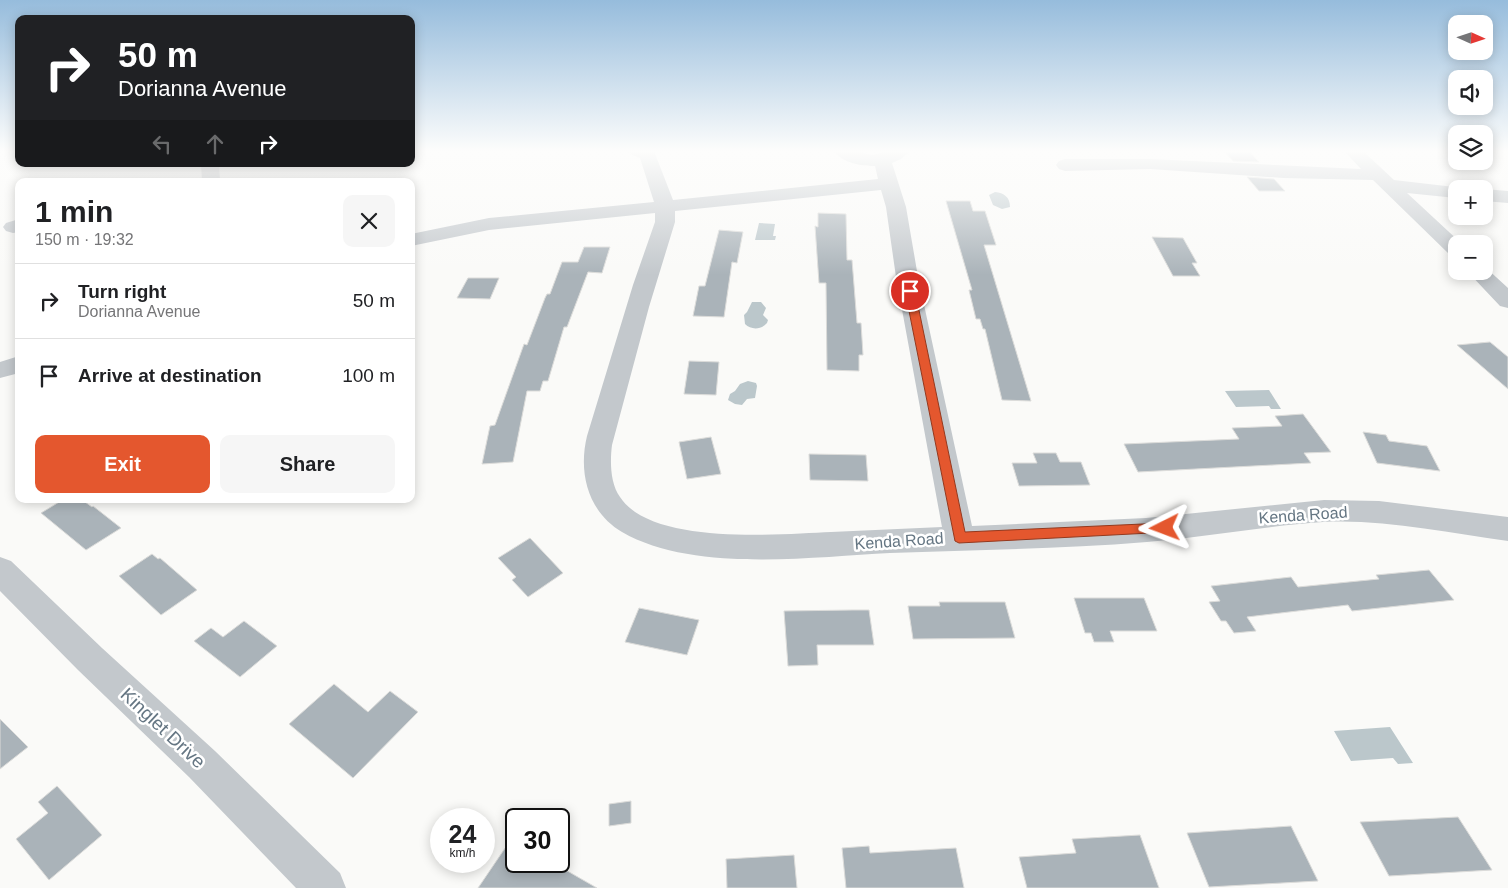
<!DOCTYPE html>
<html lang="en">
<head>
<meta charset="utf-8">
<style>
	body { margin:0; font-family:Arial,sans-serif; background:#f6f6f6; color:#202124; height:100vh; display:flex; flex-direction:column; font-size:19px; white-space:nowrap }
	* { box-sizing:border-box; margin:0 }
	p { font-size:16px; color:#757577 }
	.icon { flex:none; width:28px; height:28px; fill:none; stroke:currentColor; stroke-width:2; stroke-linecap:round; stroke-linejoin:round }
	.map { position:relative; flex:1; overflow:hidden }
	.sheet { position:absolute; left:15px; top:178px; width:400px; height:325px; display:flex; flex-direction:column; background:#fff; border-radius:10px; box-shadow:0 2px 12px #0003 }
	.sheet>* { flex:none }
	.top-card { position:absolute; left:15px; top:15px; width:400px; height:152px; border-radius:10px; box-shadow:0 2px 12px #0003; background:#202124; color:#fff; overflow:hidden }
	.needle { width:32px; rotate:93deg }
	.tools { position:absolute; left:1448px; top:15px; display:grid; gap:10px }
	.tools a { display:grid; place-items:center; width:45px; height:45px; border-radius:10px; background:#fff; box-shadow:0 2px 12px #0003; font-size:25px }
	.speed { position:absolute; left:430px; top:808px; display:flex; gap:10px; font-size:25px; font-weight:700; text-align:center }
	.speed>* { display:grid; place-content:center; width:65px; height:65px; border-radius:50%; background:#fff; box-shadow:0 2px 12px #0003; line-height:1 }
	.speed small { font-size:12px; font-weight:400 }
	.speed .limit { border:2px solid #111; border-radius:8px; background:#fff; color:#111 }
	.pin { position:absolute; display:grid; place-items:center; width:42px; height:42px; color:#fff; margin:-21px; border:2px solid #fff; border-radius:50%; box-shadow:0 1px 5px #0007 }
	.me { position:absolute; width:55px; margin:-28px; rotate:267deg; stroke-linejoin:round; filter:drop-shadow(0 0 4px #0008) }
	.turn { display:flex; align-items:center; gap:18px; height:105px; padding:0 20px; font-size:22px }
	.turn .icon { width:65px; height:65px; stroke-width:2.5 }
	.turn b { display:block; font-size:35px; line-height:42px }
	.lanes { display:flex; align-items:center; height:48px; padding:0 20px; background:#0003; justify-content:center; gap:25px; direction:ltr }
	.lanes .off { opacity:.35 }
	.round { display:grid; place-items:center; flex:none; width:52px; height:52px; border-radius:10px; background:#f6f6f6 }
	.head { display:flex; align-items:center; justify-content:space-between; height:85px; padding:0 20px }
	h1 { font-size:30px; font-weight:600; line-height:38px }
	.cta { display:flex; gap:10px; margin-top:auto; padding:10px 20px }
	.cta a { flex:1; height:58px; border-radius:10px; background:#e4572e; color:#fff; font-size:20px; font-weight:600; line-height:58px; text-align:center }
	.cta a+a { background:#f6f6f6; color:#202124 }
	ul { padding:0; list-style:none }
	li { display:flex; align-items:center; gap:15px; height:75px; padding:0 20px; border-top:1px solid #e0e0e0 }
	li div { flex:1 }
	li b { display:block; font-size:19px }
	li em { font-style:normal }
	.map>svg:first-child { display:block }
</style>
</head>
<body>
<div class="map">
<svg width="1508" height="888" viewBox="0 0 1508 888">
	<rect width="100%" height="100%" fill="#fafaf8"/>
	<path fill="#bbc7cb" d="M995 192C1004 193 1010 197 1010 207L1002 209 993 205 989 195Z
		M759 223 775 224 773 236H776L775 240H755Z
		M752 302H761L766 308 763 315 768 320 767 323C761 330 751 330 745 324L744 315 747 312Z
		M748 381 756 383 757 386 755 398 747 399 742 405 735 404 728 400 730 394 735 391 740 384Z
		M1269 390 1281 409H1271L1269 406 1236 407 1225 391Z
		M1390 727 1413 763 1398 764 1393 758 1351 761 1334 731Z"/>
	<path fill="#aab3b9" stroke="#dcdcda" d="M1224 151H1249L1259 162 1233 161Z
		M1247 177 1274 179 1285 191H1259Z
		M946 201H970L973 211H985L996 245H984L1031 401 1002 400 985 329H983L980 319H976L969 290H972Z
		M818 213 846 214 847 260H852L857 323H861L863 355H859V371L827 370 826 283H819L815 226 818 227Z
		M719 230 743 232 737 263 732 262 724 317 693 316 699 286H705Z
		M1152 237 1183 238 1197 263H1192L1200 276H1173Z
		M584 247H610L602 273 588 272 567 327H564L548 381H543L540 391H527L513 462 482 464 490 426 495 425 524 344 527 345 545 298 547 294H550L562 262H578Z
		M468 278H499L490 299 457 298Z
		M1490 342 1508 357V389L1457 345Z
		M689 361 719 362 716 395 684 394Z
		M1303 414 1331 452 1304 453 1311 463 1138 472 1124 444 1239 439 1232 428 1282 426 1275 416Z
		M1363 432 1386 435 1389 441 1427 446 1440 471 1377 463Z
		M711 437 721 474 687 479 679 442Z
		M1033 453H1056L1060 462H1081L1090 485 1019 486 1012 463H1037Z
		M809 454 866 455 868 481 810 480Z
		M64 499H81L92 507 93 506 121 528 86 550 41 513Z
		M530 538 563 573 528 597 512 580 516 577 498 558Z
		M152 554 158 559 160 558 197 590 161 615 119 576Z
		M1429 570 1454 600 1352 611 1348 605 1247 617 1256 631 1234 633 1226 621H1221L1209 602 1220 601 1211 586 1291 577 1298 587 1379 579 1376 575Z
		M1074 598H1144L1157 631H1110L1114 642H1094L1091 633H1085Z
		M939 602H1005L1015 638 913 639 908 606H940Z
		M639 608 699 620 687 655 625 642Z
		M853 610H869L874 645H817L818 665 788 666 784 611Z
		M244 621 277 646 240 677 194 641 211 628 223 637Z
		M334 684 368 712 390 691 418 712 353 778 289 724Z
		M0 719 28 747 0 769Z
		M57 786 102 835 49 880 16 839 48 813 38 802Z
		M631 801V823L609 826V804Z
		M1458 817 1492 870 1389 876 1360 822Z
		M1291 826 1318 881 1209 887 1187 833Z
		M516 832V861H550L597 888H478Z
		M1140 835 1159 888H1027L1019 857 1076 853 1072 839Z
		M869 846 870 853 956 848 964 888H846L842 848Z
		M794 855 797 888H727L726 859Z"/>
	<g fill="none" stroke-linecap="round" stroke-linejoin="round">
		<path fill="#c3c8cc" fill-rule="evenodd" d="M629 151H654L673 200 878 179 875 166C861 166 842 163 834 151H855L872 155 889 151H910L901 159 892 163 906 207 918 277 972 526 1146 518 1324 500 1379 501 1508 517V541C1447 533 1384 519 1323 522 1264 526 1206 537 1147 542 1062 549 976 550 890 553 811 557 693 573 622 532 588 512 578 473 587 436L633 285 655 222V213L489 230 411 246V234L489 218 654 202 640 158 632 155ZM881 190 886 207 896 277 942 527C905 529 868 530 831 532 780 534 652 546 620 497 610 483 610 461 612 445L649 307 675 222V211Z
			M1344 151H1363L1394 180 1463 188 1456 189V198L1407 193 1462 244H1456V256L1449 254 1373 180 1284 178 1150 169 1065 171 1059 169 1056 165 1059 161 1065 159H1150L1361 169Z
			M201 164H219L220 181H202Z
			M1484 189 1508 191V203L1484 201Z
			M19 219V232L13 233 6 231 3 227 6 223Z
			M1484 266 1508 288V308L1500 306 1467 271H1484Z
			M19 356V373L0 378V362Z
			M0 557 11 561 102 648 215 751 340 873 346 888H296L189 777 78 670 0 591Z"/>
	</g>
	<linearGradient id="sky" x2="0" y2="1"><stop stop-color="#96bcdc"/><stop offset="0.55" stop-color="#fdfdfc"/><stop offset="1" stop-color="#fdfdfc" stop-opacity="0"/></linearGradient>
	<rect width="1508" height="275" fill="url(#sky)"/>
	<path fill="#e4572e" stroke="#94391e" d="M910 288 915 291 965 532 1165 523 1170 525 1172 528 1170 532 959 543 955 541 905 291Z"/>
	<g text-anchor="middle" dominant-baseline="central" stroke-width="5" stroke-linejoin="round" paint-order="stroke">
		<g font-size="16" fill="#657683" stroke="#fff">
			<text transform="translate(1303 515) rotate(-4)">Kenda Road</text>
			<text transform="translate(899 541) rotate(-4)">Kenda Road</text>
		</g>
		<g font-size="19" fill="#657683" stroke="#fff">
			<text transform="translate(163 728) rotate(43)">Kinglet Drive</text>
		</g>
	</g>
</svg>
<div class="tools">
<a><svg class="needle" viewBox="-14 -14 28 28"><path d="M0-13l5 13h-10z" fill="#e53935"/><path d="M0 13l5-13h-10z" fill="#757577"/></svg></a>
<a><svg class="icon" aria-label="sound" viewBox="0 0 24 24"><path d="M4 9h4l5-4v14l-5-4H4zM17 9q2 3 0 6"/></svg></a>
<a><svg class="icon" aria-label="layers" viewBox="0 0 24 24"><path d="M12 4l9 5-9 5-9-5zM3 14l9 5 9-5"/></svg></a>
<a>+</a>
<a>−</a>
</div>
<div class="speed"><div>24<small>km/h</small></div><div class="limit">30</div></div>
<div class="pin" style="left:910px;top:291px;background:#d93025"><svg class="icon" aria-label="arrive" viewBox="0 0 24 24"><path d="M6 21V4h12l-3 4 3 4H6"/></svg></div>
<svg class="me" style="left:1165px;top:528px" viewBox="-20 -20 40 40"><path d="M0-17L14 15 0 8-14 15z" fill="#e4572e" stroke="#fff" stroke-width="4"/></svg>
<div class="top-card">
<div class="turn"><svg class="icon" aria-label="right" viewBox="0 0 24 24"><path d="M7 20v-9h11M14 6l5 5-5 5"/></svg><div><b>50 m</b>Dorianna Avenue</div></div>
<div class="lanes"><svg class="icon off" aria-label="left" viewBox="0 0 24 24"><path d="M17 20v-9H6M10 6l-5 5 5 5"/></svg><svg class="icon off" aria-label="ahead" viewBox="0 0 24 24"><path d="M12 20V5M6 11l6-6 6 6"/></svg><svg class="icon" aria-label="right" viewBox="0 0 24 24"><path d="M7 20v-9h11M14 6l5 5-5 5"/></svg></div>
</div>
<section class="sheet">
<div class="head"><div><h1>1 min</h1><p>150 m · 19:32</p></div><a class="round"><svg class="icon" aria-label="close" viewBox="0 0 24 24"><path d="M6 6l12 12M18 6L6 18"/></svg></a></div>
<ul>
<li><svg class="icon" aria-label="right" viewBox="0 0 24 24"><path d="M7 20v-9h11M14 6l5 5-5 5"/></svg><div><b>Turn right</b><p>Dorianna Avenue</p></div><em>50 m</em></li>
<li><svg class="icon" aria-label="arrive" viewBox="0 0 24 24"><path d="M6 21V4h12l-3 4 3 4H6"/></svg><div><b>Arrive at destination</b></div><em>100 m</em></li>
</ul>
<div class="cta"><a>Exit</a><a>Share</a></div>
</section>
</div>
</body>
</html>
